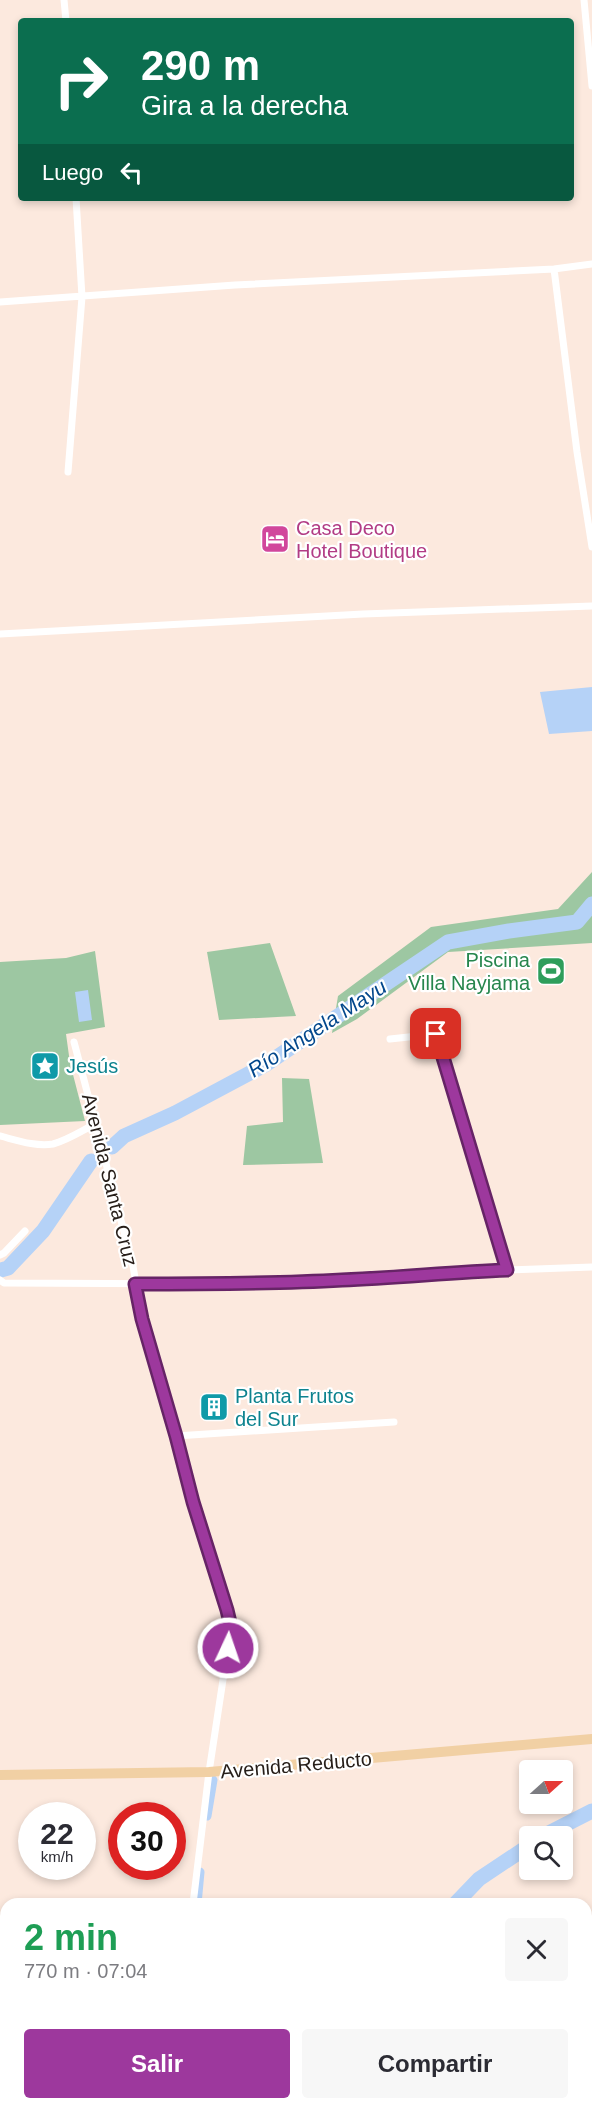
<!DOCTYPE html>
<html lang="es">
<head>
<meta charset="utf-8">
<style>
	body { margin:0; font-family:Helvetica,sans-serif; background:#f7f7f7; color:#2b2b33; height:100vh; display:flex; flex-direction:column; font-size:22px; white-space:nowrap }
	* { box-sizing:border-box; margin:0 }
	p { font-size:20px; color:#7c7c81 }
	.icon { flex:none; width:33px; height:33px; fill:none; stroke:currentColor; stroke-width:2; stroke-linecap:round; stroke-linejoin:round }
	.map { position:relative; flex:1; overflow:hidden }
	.panel { position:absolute; left:0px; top:1898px; width:592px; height:212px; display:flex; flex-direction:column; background:#fff; border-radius:18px 18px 0 0; box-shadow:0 3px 9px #0003 }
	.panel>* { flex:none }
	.guide { position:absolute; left:18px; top:18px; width:556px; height:183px; border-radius:6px; box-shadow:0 3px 9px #0003; background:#0b6e4f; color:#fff; overflow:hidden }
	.needle { width:39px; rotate:69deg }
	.tools { position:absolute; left:519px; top:1760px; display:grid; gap:12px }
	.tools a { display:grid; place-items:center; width:54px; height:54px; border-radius:6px; background:#fff; box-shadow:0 3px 9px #0003; font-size:30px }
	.speed { position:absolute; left:18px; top:1802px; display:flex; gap:12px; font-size:30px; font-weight:700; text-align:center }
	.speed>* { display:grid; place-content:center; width:78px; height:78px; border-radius:50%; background:#fff; box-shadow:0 3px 9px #0003; line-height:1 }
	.speed small { font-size:15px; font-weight:400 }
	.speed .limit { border:9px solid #d22; background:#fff; color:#111 }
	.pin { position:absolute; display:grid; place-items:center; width:51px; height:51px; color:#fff; margin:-26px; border-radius:12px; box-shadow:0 3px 9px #0006 }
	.me { position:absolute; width:66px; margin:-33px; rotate:3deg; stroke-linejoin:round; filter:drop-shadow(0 0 4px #0008) }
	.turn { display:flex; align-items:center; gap:21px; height:126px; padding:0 24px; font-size:27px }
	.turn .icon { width:78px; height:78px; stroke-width:2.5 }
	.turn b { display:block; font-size:42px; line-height:51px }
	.then { display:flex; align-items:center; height:57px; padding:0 24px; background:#0003; gap:12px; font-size:22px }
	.round { display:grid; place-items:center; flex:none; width:63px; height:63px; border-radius:6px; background:#f7f7f7 }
	.overview { display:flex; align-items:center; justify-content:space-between; height:102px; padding:0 24px }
	h1 { font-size:36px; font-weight:600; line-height:45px; color:#1e9e55 }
	.action { display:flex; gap:12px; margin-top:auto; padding:12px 24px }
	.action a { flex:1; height:69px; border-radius:6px; background:#9d389d; color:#fff; font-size:24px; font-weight:600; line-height:69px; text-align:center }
	.action a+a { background:#f7f7f7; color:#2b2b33 }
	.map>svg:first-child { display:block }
</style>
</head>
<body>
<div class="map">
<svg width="592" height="2108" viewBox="0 0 592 2108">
	<rect width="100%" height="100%" fill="#fce9de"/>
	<path fill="#9dc7a2" d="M592 872V943L448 952 357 1019 332 1033 338 996 431 927 558 909Z
		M270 943 296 1016 219 1020 207 952Z
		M95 951 105 1027 66 1034 70 1063 85 1121 0 1125V962L66 958Z
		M282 1078 309 1079 323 1163 243 1165 247 1126 283 1122Z"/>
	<path fill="#b5d2f7" d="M592 687V731L549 734 540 692Z
		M88 990 92 1020 79 1022 75 992Z"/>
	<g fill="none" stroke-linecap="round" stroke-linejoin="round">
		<path stroke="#b5d2f7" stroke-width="9" d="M207 1816 213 1780
			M197 1904 200 1872
			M192 2103 193 2108"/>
		<path stroke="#b5d2f7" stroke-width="15" d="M112 1147 124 1136 175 1113 265 1065 448 942 509 931 577 922 592 904
			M1 1270 8 1268 43 1231 91 1161
			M543 1836 592 1811
			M455 1904 479 1879 530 1845
			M260 2108 266 2103"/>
		<path stroke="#fff" stroke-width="7" d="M64 0 66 21
			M584 0 592 86
			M554 269 577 452 592 547
			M0 302 235 285 554 269 592 264
			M68 472 82 297 76 198
			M0 634 363 614 592 606
			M390 1039 436 1034 507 1270
			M74 1042 133 1266 142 1319 193 1502 227 1610 231 1627 209 1772 193 1904
			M0 1136C16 1140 36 1147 53 1144 68 1140 83 1130 97 1123
			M0 1255 4 1253 25 1231
			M0 1280 4 1283 213 1284 344 1280 428 1273 592 1267
			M176 1436 394 1422
			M187 2103V2108"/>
		<path stroke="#f1d0a4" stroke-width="10" d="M0 1775 209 1772 592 1739"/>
	</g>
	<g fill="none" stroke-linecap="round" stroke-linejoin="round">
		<g stroke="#662466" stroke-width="15">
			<path id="route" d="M228 1648 231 1627 227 1610 193 1502 176 1436 142 1319 135 1284C204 1284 273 1284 342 1280 397 1278 452 1272 507 1270L436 1034"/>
		</g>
		<use href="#route" stroke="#9d389d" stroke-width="10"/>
	</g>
	<defs>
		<g id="hotel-square" transform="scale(1.5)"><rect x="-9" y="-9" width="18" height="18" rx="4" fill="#d1479c" stroke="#fff"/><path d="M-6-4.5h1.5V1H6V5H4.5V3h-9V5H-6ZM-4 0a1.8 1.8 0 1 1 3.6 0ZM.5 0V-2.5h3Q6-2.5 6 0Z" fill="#fff"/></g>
		<g id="stadium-square" transform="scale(1.5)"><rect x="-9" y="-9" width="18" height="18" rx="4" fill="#2e9e5b" stroke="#fff"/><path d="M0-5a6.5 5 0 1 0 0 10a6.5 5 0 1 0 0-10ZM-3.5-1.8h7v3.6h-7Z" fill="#fff"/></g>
		<g id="sight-square" transform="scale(1.5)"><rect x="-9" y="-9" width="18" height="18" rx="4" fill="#0f9aa8" stroke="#fff"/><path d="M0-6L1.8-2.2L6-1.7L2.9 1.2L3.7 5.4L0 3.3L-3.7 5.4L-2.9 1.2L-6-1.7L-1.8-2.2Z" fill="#fff"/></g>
		<g id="building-square" transform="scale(1.5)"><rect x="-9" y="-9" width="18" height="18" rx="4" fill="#0f9aa8" stroke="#fff"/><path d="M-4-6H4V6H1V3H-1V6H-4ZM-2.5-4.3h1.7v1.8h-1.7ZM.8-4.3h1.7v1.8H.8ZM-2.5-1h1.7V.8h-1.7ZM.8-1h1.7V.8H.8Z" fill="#fff"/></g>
	</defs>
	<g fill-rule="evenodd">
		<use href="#hotel-square" x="275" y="539"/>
		<use href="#stadium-square" x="551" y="971"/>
		<use href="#sight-square" x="45" y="1066"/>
		<use href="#building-square" x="214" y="1407"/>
	</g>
	<g text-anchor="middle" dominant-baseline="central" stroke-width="4.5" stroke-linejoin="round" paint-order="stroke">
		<g font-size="20" fill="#b23c85" stroke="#fff" text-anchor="start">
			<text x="296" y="528">Casa Deco<tspan x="296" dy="23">Hotel Boutique</tspan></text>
		</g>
		<g font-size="20" fill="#27864d" stroke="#fff" text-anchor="end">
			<text x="530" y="960">Piscina<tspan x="530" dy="23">Villa Nayjama</tspan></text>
		</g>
		<g font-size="20" fill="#0d838f" stroke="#fff" text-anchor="start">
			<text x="66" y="1066">Jesús</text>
			<text x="235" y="1396">Planta Frutos<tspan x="235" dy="23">del Sur</tspan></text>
		</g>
		<g font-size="20" fill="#261e19" stroke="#fff">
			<text transform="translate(110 1180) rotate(76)">Avenida Santa Cruz</text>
			<text transform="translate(296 1765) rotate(-5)">Avenida Reducto</text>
		</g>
		<g font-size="21" font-style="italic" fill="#02478c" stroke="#fff">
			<text transform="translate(317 1028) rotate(-33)">Río Angela Mayu</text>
		</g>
	</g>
</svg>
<div class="tools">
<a><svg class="needle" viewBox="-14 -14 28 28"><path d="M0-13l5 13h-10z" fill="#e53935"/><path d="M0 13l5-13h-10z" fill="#7c7c81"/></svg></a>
<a><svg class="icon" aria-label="search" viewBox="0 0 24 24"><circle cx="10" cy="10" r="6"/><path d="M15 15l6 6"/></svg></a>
</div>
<div class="speed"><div>22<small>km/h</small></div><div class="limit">30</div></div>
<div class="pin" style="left:436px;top:1034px;background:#d93025"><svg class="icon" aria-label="arrive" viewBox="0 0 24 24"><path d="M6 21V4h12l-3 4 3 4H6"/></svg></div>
<svg class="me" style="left:228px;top:1648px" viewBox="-20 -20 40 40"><circle r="17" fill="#9d389d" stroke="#fff" stroke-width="3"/><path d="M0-11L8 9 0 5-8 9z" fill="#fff"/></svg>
<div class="guide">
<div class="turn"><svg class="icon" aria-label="right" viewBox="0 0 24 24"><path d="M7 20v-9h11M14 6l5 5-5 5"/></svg><div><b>290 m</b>Gira a la derecha</div></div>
<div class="then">Luego<svg class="icon" aria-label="left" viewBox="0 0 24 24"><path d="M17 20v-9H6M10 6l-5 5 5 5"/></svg></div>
</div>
<section class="panel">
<div class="overview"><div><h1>2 min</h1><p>770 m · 07:04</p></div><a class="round"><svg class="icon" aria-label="close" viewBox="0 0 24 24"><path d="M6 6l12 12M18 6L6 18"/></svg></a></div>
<div class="action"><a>Salir</a><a>Compartir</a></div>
</section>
</div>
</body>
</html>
